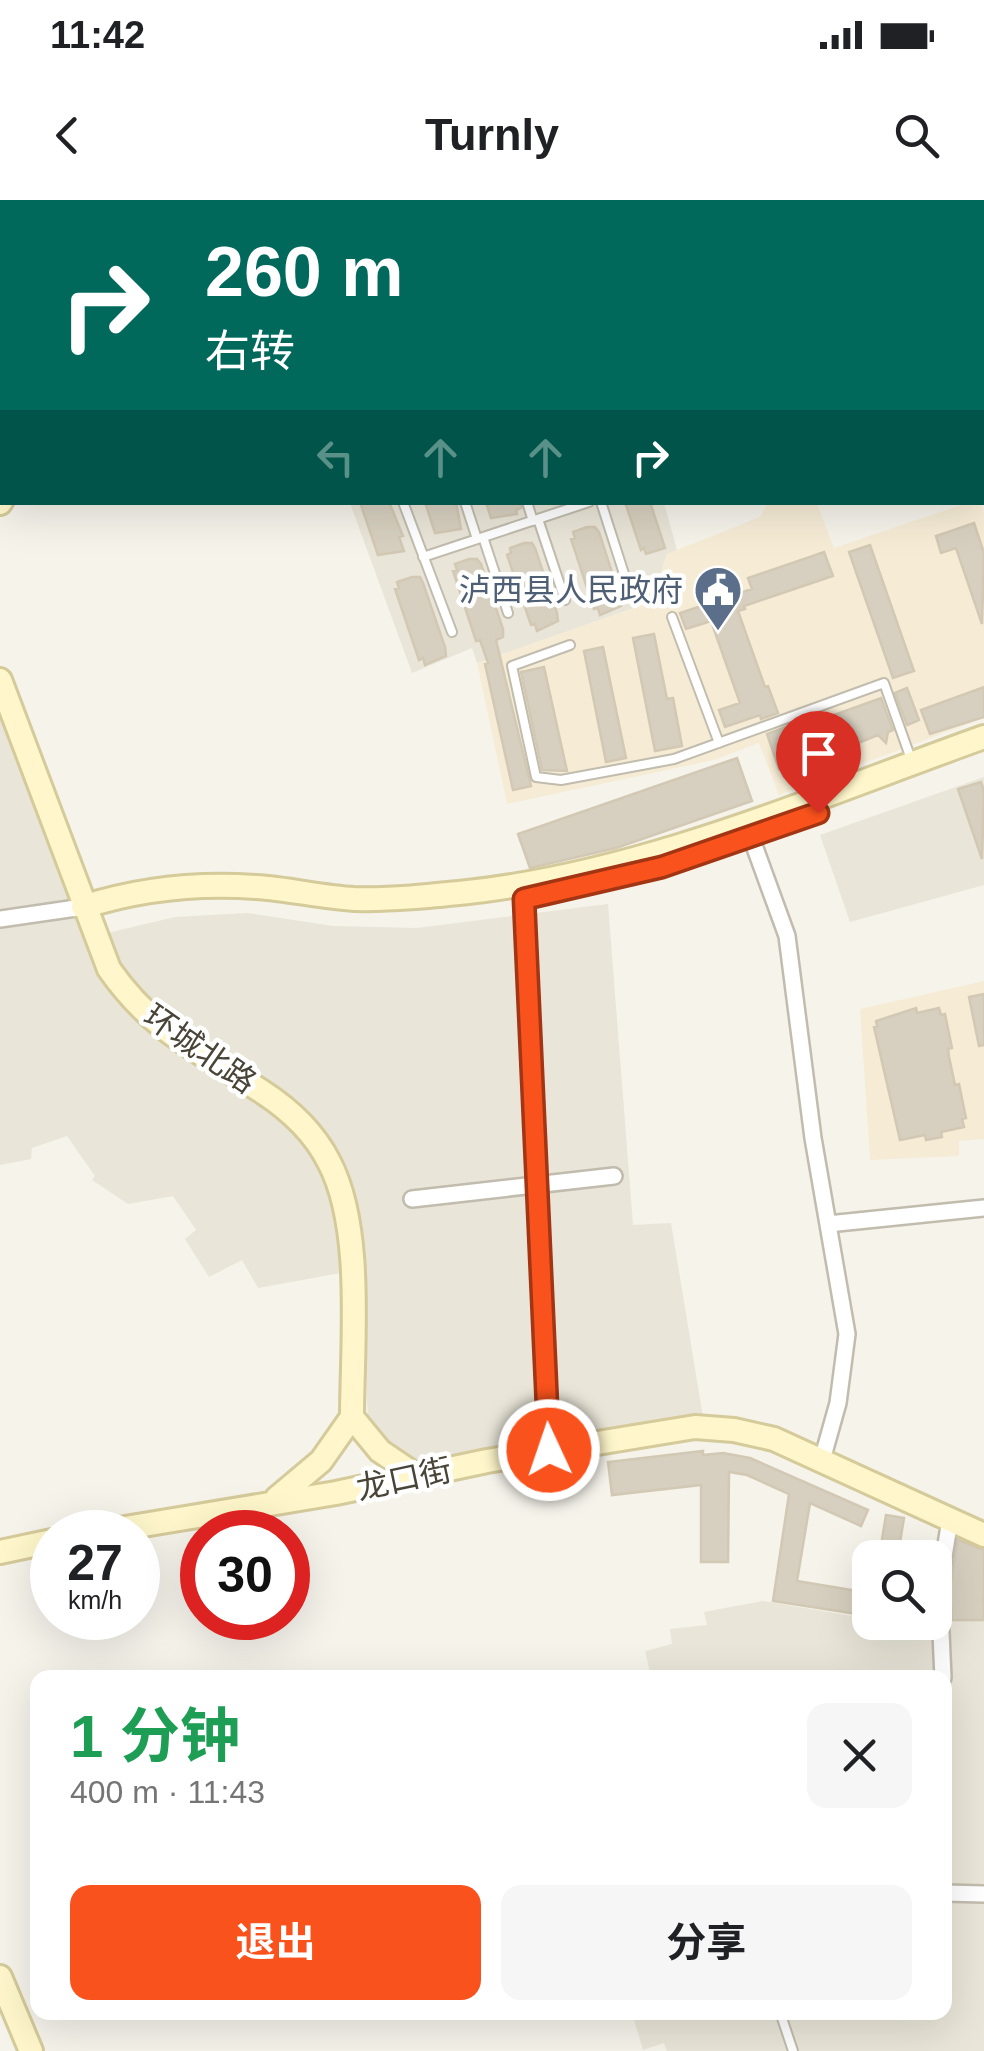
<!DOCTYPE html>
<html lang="zh">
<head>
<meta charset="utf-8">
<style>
	body { margin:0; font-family:Arial,"Noto Sans SC",sans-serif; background:#f6f6f6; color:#202124; height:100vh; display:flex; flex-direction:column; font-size:38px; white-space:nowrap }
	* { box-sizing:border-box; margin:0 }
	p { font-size:32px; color:#757577 }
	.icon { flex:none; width:55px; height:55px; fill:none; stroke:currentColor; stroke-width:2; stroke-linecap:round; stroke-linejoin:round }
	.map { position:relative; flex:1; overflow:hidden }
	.details { position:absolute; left:30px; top:1470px; width:922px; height:350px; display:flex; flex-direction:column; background:#fff; border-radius:20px; box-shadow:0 10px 40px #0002 }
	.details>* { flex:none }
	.hud { position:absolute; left:0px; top:0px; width:985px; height:305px; box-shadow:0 10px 40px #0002; background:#00695c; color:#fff; overflow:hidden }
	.buttons { position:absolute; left:852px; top:1340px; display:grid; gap:20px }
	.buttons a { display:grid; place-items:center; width:100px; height:100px; border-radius:20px; background:#fff; box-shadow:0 10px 40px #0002; font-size:50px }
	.speed { position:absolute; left:30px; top:1310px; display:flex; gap:20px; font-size:50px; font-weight:700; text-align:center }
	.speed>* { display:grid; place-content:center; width:130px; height:130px; border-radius:50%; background:#fff; box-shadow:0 10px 40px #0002; line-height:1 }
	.speed small { font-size:25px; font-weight:400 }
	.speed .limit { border:15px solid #d22; background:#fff; color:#111 }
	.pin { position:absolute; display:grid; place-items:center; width:85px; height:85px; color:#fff; margin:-102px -42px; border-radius:50% 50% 50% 0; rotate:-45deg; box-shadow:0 0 10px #0007 }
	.pin .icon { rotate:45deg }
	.me { position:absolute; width:110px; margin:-55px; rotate:357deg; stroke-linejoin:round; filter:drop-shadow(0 0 8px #0008) }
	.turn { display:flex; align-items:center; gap:35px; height:210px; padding:0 40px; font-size:45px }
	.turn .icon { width:130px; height:130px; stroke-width:2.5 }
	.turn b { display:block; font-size:70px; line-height:85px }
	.lanes { display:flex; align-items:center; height:95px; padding:0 40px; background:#0003; justify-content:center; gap:50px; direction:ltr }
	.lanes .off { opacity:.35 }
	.round { display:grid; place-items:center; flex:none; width:105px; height:105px; border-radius:20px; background:#f6f6f6 }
	.summary { display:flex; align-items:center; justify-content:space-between; height:170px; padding:0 40px }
	h1 { font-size:60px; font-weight:700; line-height:75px; color:#1e9e55 }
	.primary-button { display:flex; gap:20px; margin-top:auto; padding:20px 40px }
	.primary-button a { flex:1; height:115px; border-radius:20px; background:#fa521d; color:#fff; font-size:40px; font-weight:700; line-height:115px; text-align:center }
	.primary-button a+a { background:#f6f6f6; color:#202124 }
	.status { display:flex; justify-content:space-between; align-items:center; height:70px; padding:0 50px; background:#fff; direction:ltr }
	.status svg { height:28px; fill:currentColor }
	header { display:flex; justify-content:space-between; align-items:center; height:130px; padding:0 40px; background:#fff; font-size:45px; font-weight:700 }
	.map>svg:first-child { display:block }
</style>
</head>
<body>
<div class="status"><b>11:42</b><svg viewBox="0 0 49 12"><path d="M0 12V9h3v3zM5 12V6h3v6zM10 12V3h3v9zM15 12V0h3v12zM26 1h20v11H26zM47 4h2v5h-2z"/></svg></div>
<header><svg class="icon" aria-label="back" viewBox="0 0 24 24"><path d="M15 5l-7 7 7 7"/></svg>Turnly<svg class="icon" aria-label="search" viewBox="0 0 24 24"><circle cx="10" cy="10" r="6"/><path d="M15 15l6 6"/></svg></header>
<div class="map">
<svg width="984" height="1851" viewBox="0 0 984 1851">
	<rect width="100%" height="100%" fill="#f5f3ea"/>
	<path fill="#e9e5d8" d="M198 0H567L568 2H199Z
		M350 303H664L677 350 667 354 651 402 477 463 472 448 412 473Z
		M0 511 85 738 116 797 148 832 249 894 302 936 329 981 346 1072 258 1088 242 1060 209 1077 185 1039 196 1030 173 996 128 1004 92 980 95 976 67 936 32 948 31 959 0 965Z
		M984 577V685L850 722 820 635Z
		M608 704 633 1025 671 1023 703 1217 434 1263 401 1256 378 1235 368 1217 356 1009 338 962 170 827 121 770 103 734 175 717 247 713 333 726 417 728Z
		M944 1330 984 1347V1851H667L664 1843 643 1850 632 1813 945 1812V1478L651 1477 645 1451 672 1444 670 1429 707 1425 704 1412 763 1401 870 1419V1422L932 1429Z"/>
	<path fill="#f6ecd6" d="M767 303H817L834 348 967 303H981L984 313V518L779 595 759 543 714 560 507 604 477 463 651 402 667 354 760 317Z
		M984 781V939L959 941V956L870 960 860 809Z"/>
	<path fill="#d7d0c0" stroke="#d2c8b3" stroke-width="2.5" d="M360 302H389L403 336 399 337 404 351 378 355Z
		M425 302H456L461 329 435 333Z
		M486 302H520L521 308 516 310 517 314 491 318Z
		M625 302H650L665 348 646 354 644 348 641 350Z
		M974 323 984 353 982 424 956 348 941 353 936 336Z
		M587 327H595L599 332 620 397 621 406 600 415 598 408 594 409 571 339 575 338 573 332Z
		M524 343H532L535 348 557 413 558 421 537 431 535 424 531 425 507 355 511 353 510 348Z
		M870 345 914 471 893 478 849 352Z
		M824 352 833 376 744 406 745 409 738 411 765 487 768 486 778 513 761 519 760 515 725 527 719 510 740 503 711 421 686 429 680 413 752 389 748 378Z
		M469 359H477L481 364 503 429V437L496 440 531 586 513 590 485 464 488 463 480 440 476 441 453 371 457 370 455 364Z
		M412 377H420L423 383 445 447 446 456 425 465 423 458 419 460 395 389 399 388 397 382Z
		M654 434 667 499 673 498 682 546 655 551 633 438Z
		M603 447 626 558 606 562 584 451Z
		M544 467 567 571 542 570 521 472Z
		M984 487V517L930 534 921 510Z
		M907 488 919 520 907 525 895 493Z
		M881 498 893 530 888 532 886 543 878 535 858 543 849 552 838 550 822 556 819 565 810 558 779 569 767 534 796 523 798 528Z
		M737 558 752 601 616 648 530 668 518 634Z
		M981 582 984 591 982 659 958 589Z
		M984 794V845L979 846 969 797Z
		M916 808 917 813 939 808 941 815 945 814 952 848 948 849 949 857 955 885 959 884 966 918 962 919 964 927 941 932 942 937 926 940 925 935 900 940 874 827 877 826 876 821Z
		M703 1251V1255L723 1253 750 1258 868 1310 861 1326 810 1303 797 1381 870 1393V1416L773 1401 789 1294 747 1275 729 1272 728 1362H701V1285L612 1295 608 1262Z
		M886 1315 904 1318 900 1342 934 1348 932 1358H879Z
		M958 1340 984 1350V1420H952L950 1388Z"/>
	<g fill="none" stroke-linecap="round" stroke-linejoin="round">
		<g stroke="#c1bcad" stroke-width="12">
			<path id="lane" d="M256 0 257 2
				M315 0 316 2
				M379 0 380 2
				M442 0 443 2
				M505 0 506 2
				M530 0 531 2
				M907 0 908 2
				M982 24 984 23
				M982 60H984
				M403 302 452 432
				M465 302 477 339
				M527 302 533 321
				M601 302 626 380
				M538 319 565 400
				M483 337 508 413
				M423 357 589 302
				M672 417 719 543
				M570 445 512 466 536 577 561 580 674 559 884 483 912 562
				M780 1812 793 1851"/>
		</g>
		<g stroke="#c1bcad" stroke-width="20">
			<path id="street" d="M576 0 577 2
				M751 637 787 736 813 938 847 1134 838 1203 822 1260
				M524 699 549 1250
				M0 719 83 707
				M412 999 614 976
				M828 1024 984 1008
				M943 1478 939 1387 950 1320
				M945 1693 984 1694"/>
		</g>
		<g stroke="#d5ca9a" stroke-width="28">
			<path id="secondary" d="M112 0V2
				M0 303 2 300
				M0 480 109 769C153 832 199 851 261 891 289 909 314 932 329 962 364 1028 352 1143 352 1217
				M83 707C139 689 198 683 256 687 289 689 321 697 354 699 392 700 430 696 468 692 647 672 816 597 984 537
				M352 1217 380 1251 417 1276
				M277 1298 321 1261 352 1217
				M101 1332 336 1293 487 1261 695 1227 734 1230 774 1239 984 1335
				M0 1352 52 1341
				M0 1777 31 1851"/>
		</g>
		<use href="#lane" stroke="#fff" stroke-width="8"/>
		<use href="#street" stroke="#fff" stroke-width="15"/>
		<use href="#secondary" stroke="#fff7cb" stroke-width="22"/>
	</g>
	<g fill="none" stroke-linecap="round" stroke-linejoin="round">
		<g stroke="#a23513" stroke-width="25">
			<path id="route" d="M549 1250 524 699 662 667 818 613"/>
		</g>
		<use href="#route" stroke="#fa521d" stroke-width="18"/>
	</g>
	<defs>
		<g id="civic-pin" transform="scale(2.5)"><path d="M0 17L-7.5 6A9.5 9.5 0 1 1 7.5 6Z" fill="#5c6f8a" stroke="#fff"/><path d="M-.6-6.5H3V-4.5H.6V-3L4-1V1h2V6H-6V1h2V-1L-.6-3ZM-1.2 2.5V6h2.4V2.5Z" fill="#fff"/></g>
	</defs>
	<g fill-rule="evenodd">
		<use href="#civic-pin" x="718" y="390"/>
	</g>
	<g text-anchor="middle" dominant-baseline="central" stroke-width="9" stroke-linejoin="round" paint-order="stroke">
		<g font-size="32" fill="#4e5e75" stroke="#fff" text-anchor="end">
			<text x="683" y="390">泸西县人民政府</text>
		</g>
		<g font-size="32" fill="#494438" stroke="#fff">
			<text transform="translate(200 849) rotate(35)">环城北路</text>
			<text transform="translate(404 1279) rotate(-12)">龙口街</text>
		</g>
	</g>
</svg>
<div class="buttons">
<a><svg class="icon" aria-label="search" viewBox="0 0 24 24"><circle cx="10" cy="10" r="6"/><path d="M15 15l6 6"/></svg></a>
</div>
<div class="speed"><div>27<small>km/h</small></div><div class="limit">30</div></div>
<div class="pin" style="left:818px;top:613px;background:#d93025"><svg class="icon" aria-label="arrive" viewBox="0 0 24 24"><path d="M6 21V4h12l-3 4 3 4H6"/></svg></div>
<svg class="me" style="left:549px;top:1250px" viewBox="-20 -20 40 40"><circle r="17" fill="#fa521d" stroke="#fff" stroke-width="3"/><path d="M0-11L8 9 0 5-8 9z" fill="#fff"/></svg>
<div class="hud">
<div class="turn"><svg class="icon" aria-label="right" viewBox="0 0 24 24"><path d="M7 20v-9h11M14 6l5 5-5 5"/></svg><div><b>260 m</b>右转</div></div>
<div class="lanes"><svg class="icon off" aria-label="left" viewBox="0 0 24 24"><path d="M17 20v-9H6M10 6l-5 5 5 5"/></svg><svg class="icon off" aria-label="ahead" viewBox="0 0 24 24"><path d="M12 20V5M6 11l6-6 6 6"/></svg><svg class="icon off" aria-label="ahead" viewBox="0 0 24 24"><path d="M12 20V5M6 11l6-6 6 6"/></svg><svg class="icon" aria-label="right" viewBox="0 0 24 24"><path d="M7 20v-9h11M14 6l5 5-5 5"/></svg></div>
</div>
<section class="details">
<div class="summary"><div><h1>1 分钟</h1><p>400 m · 11:43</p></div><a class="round"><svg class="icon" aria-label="close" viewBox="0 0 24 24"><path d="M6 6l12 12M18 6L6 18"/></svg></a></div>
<div class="primary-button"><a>退出</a><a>分享</a></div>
</section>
</div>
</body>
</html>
